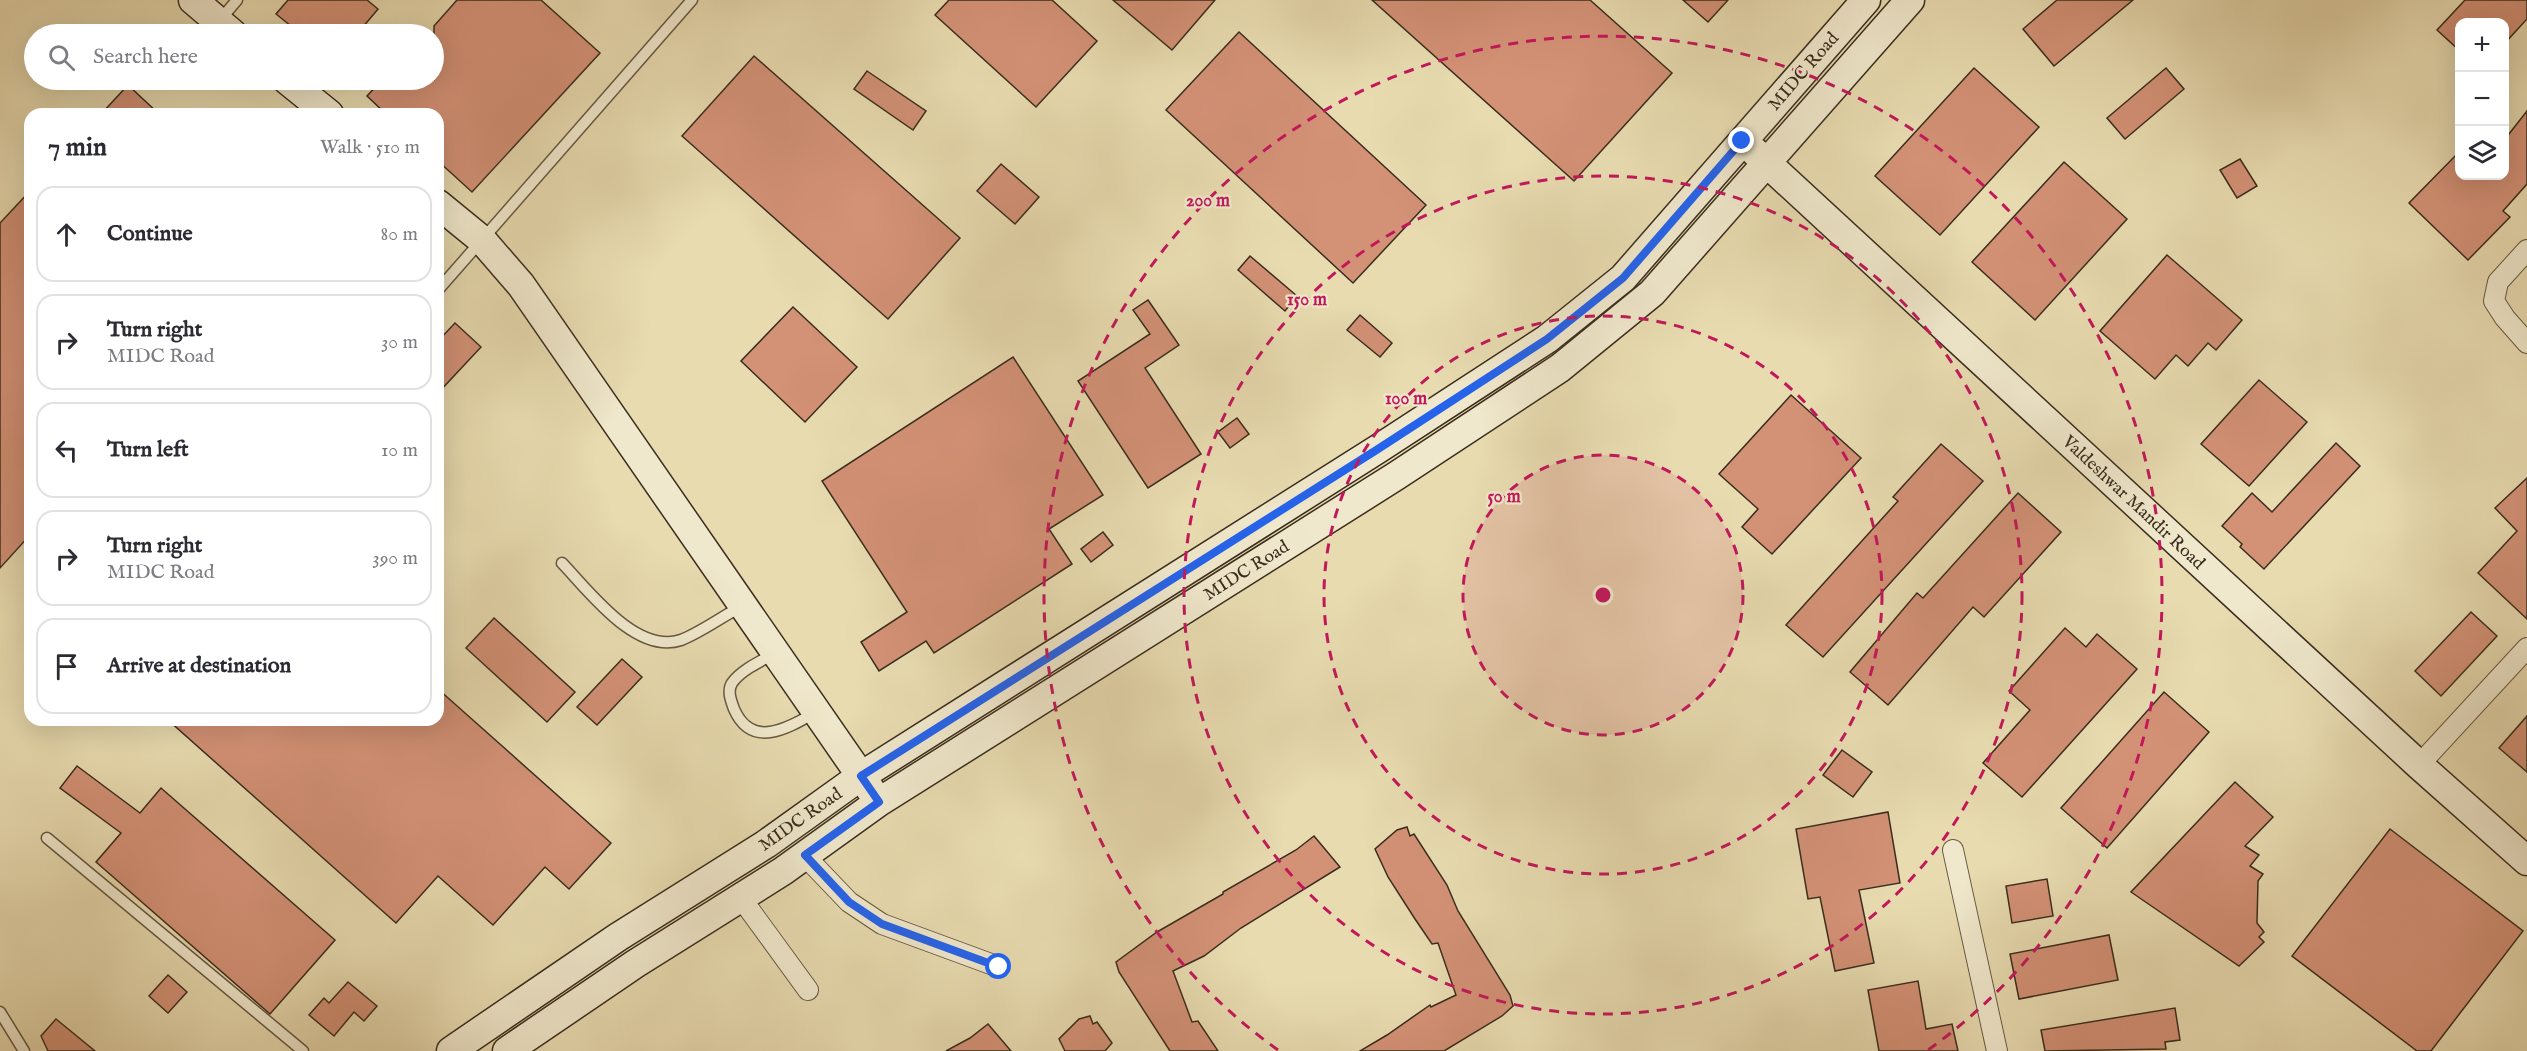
<!DOCTYPE html>
<html lang="en">
<head>
<meta charset="utf-8">
<style>
  body { margin:0; font-family:"IM FELL English",serif; background:#f2f2f3; color:#2b2b33 }
  .controls { position:absolute; right:18px; top:18px; display:grid; overflow:hidden; border-radius:12px; box-shadow:0 6px 24px #0002 }
  .controls button { width:54px; height:54px; display:grid; place-items:center; padding:0; border:0; border-bottom:2px solid #e1e1e2; background:#fff; color:#2b2b33; font:30px sans-serif }
  .stop { position:absolute; width:18px; height:18px; margin:-14px; border:4px solid #2563eb; border-radius:50%; background:#fff }
  .stop.end { background:#2563eb; border-color:#fff; box-shadow:0 2px 6px #0008 }
  .list { margin:0; padding:0; list-style:none }
  h2 { display:flex; justify-content:space-between; align-items:center; height:78px; margin:0; padding:0 24px; font-size:26px }
  h2 small { font-size:20px; font-weight:400; color:#7c7c81 }
  .list li { display:grid; grid-template-columns:39px 1fr auto; gap:18px; align-items:center; box-sizing:border-box; height:96px; margin:0 12px 12px; padding:0 12px; border:2px solid #e1e1e2; border-radius:18px }
  .list b { display:block; font-size:22px; white-space:nowrap }
  .list p { margin:0; font-size:20px; white-space:nowrap; color:#7c7c81 }
  .list em { font-size:20px; font-style:normal; color:#7c7c81 }
  .icon { flex:none; width:33px; height:33px; fill:none; stroke:currentColor; stroke-width:2; stroke-linecap:round; stroke-linejoin:round }
  .map { position:relative; flex:none; width:2527px; height:1051px; overflow:hidden }
  .search { position:absolute; background:#fff; box-shadow:0 6px 24px #0002; left:24px; top:24px; width:420px; height:66px; display:flex; align-items:center; gap:15px; box-sizing:border-box; padding:0 21px; border-radius:33px; color:#7c7c81; font-size:22px }
  .panel { position:absolute; background:#fff; box-shadow:0 6px 24px #0002; left:24px; top:108px; width:420px; height:618px; border-radius:18px }
  .map>svg:first-child { display:block }
  .building { fill:#d39176; stroke:#3a2d1e; stroke-width:1.5 }
  .lines { fill:none; stroke-linecap:round; stroke-linejoin:round }
  .lane-casing { stroke:#665842; stroke-width:13 }
  .street-casing { stroke:#665842; stroke-width:22 }
  .secondary-casing { stroke:#3a2d1e; stroke-width:31 }
  .lane { stroke:#f0e8cc; stroke-width:10 }
  .street { stroke:#f0e8cc; stroke-width:20 }
  .secondary { stroke:#f0e8cc; stroke-width:28 }
  .route { stroke:#2563eb; stroke-width:8 }
  .ring { fill:none; stroke:#c2185b; stroke-width:3; stroke-dasharray:10 8 }
  .labels { text-anchor:middle; stroke-width:4.5; stroke-linejoin:round; paint-order:stroke }
  .street-label { font-size:18px; fill:#3a2d1e; stroke:#f0e8cc }
  .centre { fill:#c2185b; stroke:#f0e8cc; stroke-width:3 }
  .ring-label { font-size:18px; text-anchor:middle; font-weight:bold; fill:#c2185b; stroke:#f0e8cc; stroke-width:4.5; stroke-linejoin:round; paint-order:stroke }
</style>
</head>
<body>
<div class="map">
<svg width="2527" height="1051" viewBox="0 0 2527 1051">
  <rect width="100%" height="100%" fill="#e8dbb0"/>
  <filter id="stains"><feTurbulence type="fractalNoise" baseFrequency=".00333" numOctaves="4"/><feColorMatrix values="0 0 0 0 .2 0 0 0 0 .09 0 0 0 0 .02 0 0 0 .5 -.17"/></filter>
  <radialGradient id="worn" r=".72"><stop offset=".6" stop-color="#630" stop-opacity="0"/><stop offset="1" stop-color="#630" stop-opacity=".3"/></radialGradient>
  <g class="building">
    <polygon points="288,0 367,0 378,9 357,34 301,34 276,14"/>
    <polygon points="457,0 541,0 600,53 472,192 438,161 438,114 386,114 367,96 382,80 434,80 434,26"/>
    <polygon points="949,0 1052,0 1097,41 1036,107 935,15"/>
    <polygon points="1113,0 1215,0 1172,50"/>
    <polygon points="1372,0 1590,0 1672,73 1574,181"/>
    <polygon points="1683,0 1728,0 1708,22"/>
    <polygon points="2057,0 2133,0 2054,66 2023,29"/>
    <polygon points="2465,0 2527,0 2527,19 2505,43 2505,22 2460,22 2460,51 2437,30"/>
    <polygon points="1239,32 1426,205 1353,283 1166,110"/>
    <polygon points="754,56 960,238 888,319 682,136"/>
    <polygon points="1974,68 2039,127 1940,235 1875,176"/>
    <polygon points="2166,68 2184,89 2125,139 2107,118"/>
    <polygon points="867,71 926,111 913,130 854,89"/>
    <polygon points="128,85 159,114 101,114"/>
    <polygon points="2527,111 2527,184 2503,211 2510,217 2468,260 2409,203 2460,151 2460,176 2505,176 2505,139"/>
    <polygon points="2240,159 2257,186 2237,198 2220,170"/>
    <polygon points="2064,162 2127,219 2035,320 1972,262"/>
    <polygon points="1001,164 1039,197 1015,224 977,191"/>
    <polygon points="30,191 30,535 0,568 0,223"/>
    <polygon points="2167,255 2242,320 2216,350 2208,343 2188,366 2176,355 2155,379 2100,331"/>
    <polygon points="1250,256 1297,296 1285,311 1238,270"/>
    <polygon points="1148,300 1179,345 1145,368 1201,454 1148,488 1078,381 1150,334 1133,310"/>
    <polygon points="793,307 857,367 805,422 741,361"/>
    <polygon points="1360,315 1392,343 1380,357 1347,330"/>
    <polygon points="455,323 481,347 438,393 438,341"/>
    <polygon points="1013,357 1103,495 1049,529 1072,564 934,653 926,641 879,671 861,642 907,612 822,481"/>
    <polygon points="2259,380 2307,422 2249,486 2201,444"/>
    <polygon points="1791,395 1861,458 1772,554 1742,527 1758,509 1719,474"/>
    <polygon points="1237,418 1249,434 1230,448 1218,432"/>
    <polygon points="2336,443 2360,466 2264,569 2240,547 2242,544 2222,526 2252,493 2272,512"/>
    <polygon points="1941,444 1983,481 1823,657 1786,625 1898,501 1893,497"/>
    <polygon points="2527,478 2527,619 2478,573 2517,531 2495,508"/>
    <polygon points="2018,493 2061,532 1984,617 1973,607 1888,705 1850,672 1917,593 1923,598"/>
    <polygon points="1103,532 1113,545 1091,562 1081,549"/>
    <polygon points="2471,612 2497,636 2441,696 2415,671"/>
    <polygon points="494,618 575,692 547,722 466,648"/>
    <polygon points="2065,628 2086,647 2097,634 2137,669 2022,797 1983,763 2030,710 2009,691"/>
    <polygon points="622,659 642,677 597,725 577,707"/>
    <polygon points="438,689 611,843 569,889 545,867 493,925 438,876 396,923 168,720 438,720"/>
    <polygon points="2164,692 2209,732 2107,848 2061,808"/>
    <polygon points="2527,716 2527,772 2499,748"/>
    <polygon points="1842,750 1872,772 1853,797 1823,775"/>
    <polygon points="77,766 140,813 161,788 335,940 270,1014 96,862 121,833 60,788"/>
    <polygon points="2235,782 2273,817 2245,846 2259,855 2250,866 2263,874 2258,881 2257,923 2264,932 2259,937 2264,942 2239,966 2131,892"/>
    <polygon points="1888,812 1900,883 1859,890 1874,963 1835,971 1820,897 1808,899 1796,829"/>
    <polygon points="1407,827 1410,836 1414,834 1447,885 1458,911 1510,995 1513,1006 1502,1016 1444,1051 1360,1051 1387,1035 1430,1005 1431,1007 1456,995 1438,943 1432,944 1415,919 1388,877 1375,849 1397,830"/>
    <polygon points="2390,829 2523,931 2431,1051 2417,1051 2292,956"/>
    <polygon points="1314,836 1340,867 1241,928 1204,956 1173,971 1192,1022 1198,1021 1218,1051 1170,1051 1119,972 1116,962 1157,932 1223,894 1223,892 1296,850"/>
    <polygon points="2047,879 2053,916 2012,923 2006,886"/>
    <polygon points="2109,935 2118,980 2019,999 2010,954"/>
    <polygon points="168,975 187,992 168,1013 149,996"/>
    <polygon points="1918,981 1926,1029 1952,1024 1958,1051 1879,1051 1868,990"/>
    <polygon points="348,982 377,1006 364,1021 354,1012 334,1036 309,1015 324,998 329,1003"/>
    <polygon points="2175,1008 2180,1040 2165,1042 2166,1049 2045,1051 2041,1030"/>
    <polygon points="1090,1016 1093,1024 1097,1022 1112,1043 1105,1051 1065,1051 1059,1039 1079,1019"/>
    <polygon points="56,1019 95,1051 48,1051 41,1036"/>
    <polygon points="988,1024 1011,1051 946,1051 970,1038"/>
  </g>
  <g class="lines">
    <defs>
      <g id="lane">
        <polyline points="220,20 237,0"/>
        <polyline points="438,290 692,0"/>
        <path d="M562,563c27,28 74,92 119,77 17,-6 44,-25 61,-34"/>
        <path d="M774,654c-13,7 -33,16 -42,29 -5,8 -1,18 2,26 18,41 54,19 82,3"/>
        <polyline points="47,838 303,1051"/>
        <polyline points="0,1012 24,1051"/>
      </g>
      <g id="street">
        <polyline points="2527,250 2498,282 2494,301 2505,318 2527,343"/>
        <polyline points="2419,765 2527,648"/>
        <polyline points="1953,850 1997,1051"/>
        <polyline points="805,856 849,902 882,924 999,967"/>
        <polyline points="741,898 808,990"/>
      </g>
      <g id="secondary">
        <polyline points="193,0 233,34"/>
        <polyline points="287,80 329,114"/>
        <polyline points="1755,152 2419,765 2527,861"/>
        <polyline points="438,204 482,240 521,285 872,792"/>
        <polyline points="451,1051 618,937 766,844 861,776 1378,449 1547,339 1623,278 1866,0"/>
        <polyline points="507,1051 635,964 783,871 879,802 1396,476 1560,368 1652,293 1910,0"/>
      </g>
    </defs>
    <use href="#lane" class="lane-casing"/>
    <use href="#street" class="street-casing"/>
    <use href="#secondary" class="secondary-casing"/>
    <use href="#lane" class="lane"/>
    <use href="#street" class="street"/>
    <use href="#secondary" class="secondary"/>
  </g>
  <g class="lines">
    <polyline class="route" points="999,967 882,924 849,902 805,855 879,802 861,776 1378,449 1547,339 1623,278 1742,141"/>
  </g>
  <circle cx="1603" cy="595" r="140" fill="#c2185b" fill-opacity=".12"/>
  <g class="ring">
    <circle cx="1603" cy="595" r="140"/>
    <circle cx="1603" cy="595" r="279"/>
    <circle cx="1603" cy="595" r="419"/>
    <path d="M1278 1050A559 559 0 1 1 1928 1050"/>
  </g>
  <g class="labels">
    <g class="street-label">
      <text transform="translate(1803 71) rotate(-49)" y="6">MIDC Road</text>
      <text transform="translate(2134 502) rotate(43)" y="6">Valdeshwar Mandir Road</text>
      <text transform="translate(1246 570) rotate(-32)" y="6">MIDC Road</text>
      <text transform="translate(800 819) rotate(-35)" y="6">MIDC Road</text>
    </g>
  </g>
  <circle cx="1603" cy="595" r="9" class="centre"/>
  <g class="ring-label">
    <text x="1208" y="206">200 m</text>
    <text x="1307" y="305">150 m</text>
    <text x="1406" y="404">100 m</text>
    <text x="1504" y="502">50 m</text>
  </g>
  <rect width="100%" height="100%" filter="url(#stains)"/>
  <rect width="100%" height="100%" fill="url(#worn)"/>
</svg>
<div class="controls">
<button>+</button>
<button>−</button>
<button><svg class="icon" aria-label="layers" viewBox="0 0 24 24"><path d="M12 4l9 5-9 5-9-5zM3 14l9 5 9-5"/></svg></button>
</div>
<div class="stop" style="left:999px;top:967px"></div>
<div class="stop end" style="left:1742px;top:141px"></div>
<div class="search"><svg class="icon" aria-label="search" viewBox="0 0 24 24"><circle cx="10" cy="10" r="6"/><path d="M15 15l6 6"/></svg>Search here</div>
<section class="panel">
<h2>7 min<small>Walk · 510 m</small></h2>
<ul class="list">
<li><svg class="icon" aria-label="ahead" viewBox="0 0 24 24"><path d="M12 20V5M6 11l6-6 6 6"/></svg><div><b>Continue</b></div><em>80 m</em></li>
<li><svg class="icon" aria-label="right" viewBox="0 0 24 24"><path d="M7 20v-9h11M14 6l5 5-5 5"/></svg><div><b>Turn right</b><p>MIDC Road</p></div><em>30 m</em></li>
<li><svg class="icon" aria-label="left" viewBox="0 0 24 24"><path d="M17 20v-9H6M10 6l-5 5 5 5"/></svg><div><b>Turn left</b></div><em>10 m</em></li>
<li><svg class="icon" aria-label="right" viewBox="0 0 24 24"><path d="M7 20v-9h11M14 6l5 5-5 5"/></svg><div><b>Turn right</b><p>MIDC Road</p></div><em>390 m</em></li>
<li><svg class="icon" aria-label="arrive" viewBox="0 0 24 24"><path d="M6 21V4h12l-3 4 3 4H6"/></svg><div><b>Arrive at destination</b></div></li>
</ul>
</section>
</div>
</body>
</html>
